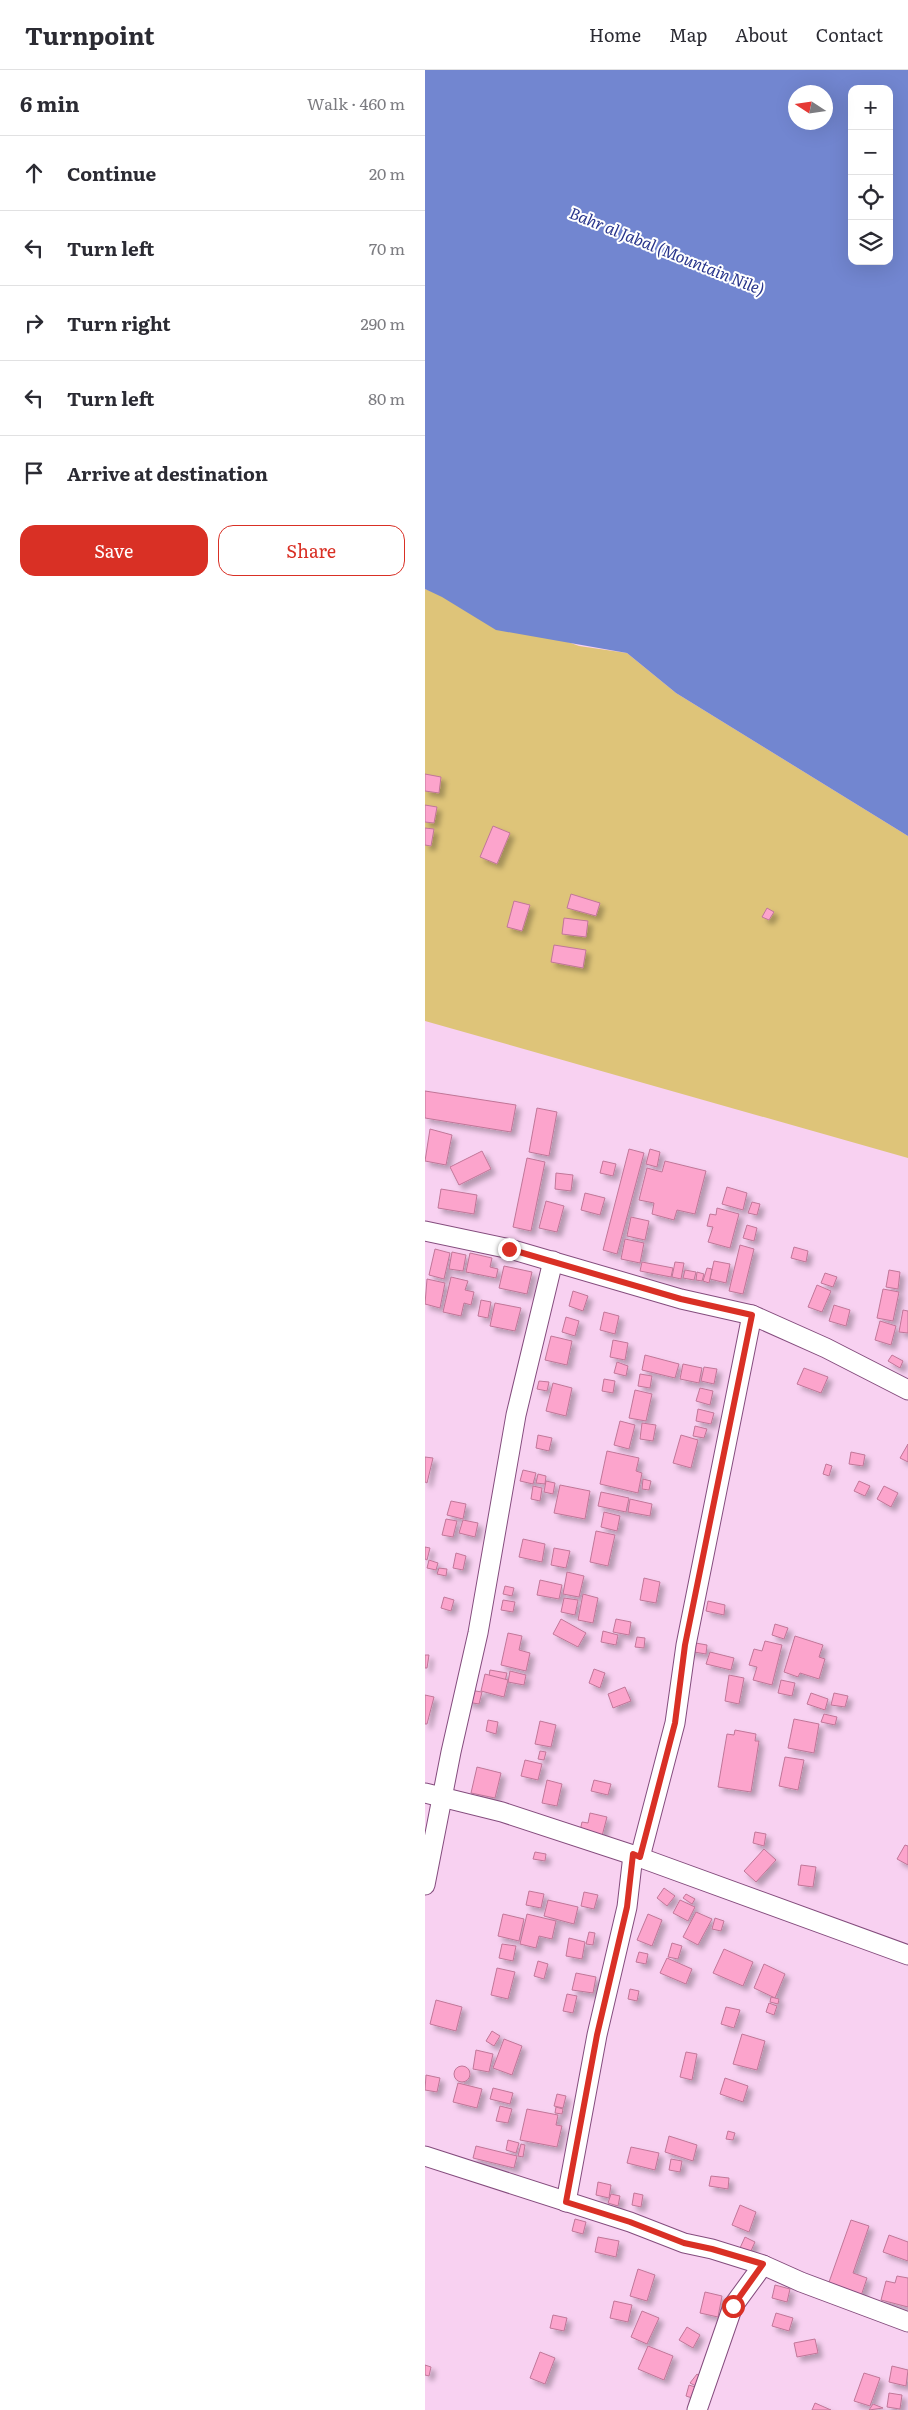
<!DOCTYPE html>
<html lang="en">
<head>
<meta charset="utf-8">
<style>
  body { margin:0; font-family:Literata,serif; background:#f7f7f7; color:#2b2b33 }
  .controls { position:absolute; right:15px; top:15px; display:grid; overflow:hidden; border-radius:10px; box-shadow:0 5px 20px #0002 }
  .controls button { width:45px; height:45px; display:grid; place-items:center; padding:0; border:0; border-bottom:1px solid #e1e1e2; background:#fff; color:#2b2b33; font:25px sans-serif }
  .compass { position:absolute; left:363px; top:15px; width:45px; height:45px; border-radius:50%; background:#fff; box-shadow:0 5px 20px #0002; rotate:282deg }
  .stop { position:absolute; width:15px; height:15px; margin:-11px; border:4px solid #d93025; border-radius:50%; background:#fff }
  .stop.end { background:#d93025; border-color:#fff; box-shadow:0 1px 5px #0008 }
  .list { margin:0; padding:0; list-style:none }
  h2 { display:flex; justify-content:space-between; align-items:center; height:65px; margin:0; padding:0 20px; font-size:21px }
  h2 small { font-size:16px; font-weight:400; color:#7c7c81 }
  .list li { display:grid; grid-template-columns:32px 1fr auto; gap:15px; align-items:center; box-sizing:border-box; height:75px; padding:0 20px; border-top:1px solid #e1e1e2 }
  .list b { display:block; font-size:19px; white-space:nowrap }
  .list em { font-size:16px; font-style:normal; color:#7c7c81 }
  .actions { display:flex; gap:10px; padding:15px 20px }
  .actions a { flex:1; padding:11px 0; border:1px solid #d93025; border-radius:15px; text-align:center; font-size:18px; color:#d93025 }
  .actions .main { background:#d93025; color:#fff }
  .icon { flex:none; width:28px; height:28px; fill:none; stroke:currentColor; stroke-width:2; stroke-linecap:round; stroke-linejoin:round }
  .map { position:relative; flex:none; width:483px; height:2340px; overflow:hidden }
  header { display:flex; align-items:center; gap:30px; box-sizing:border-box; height:70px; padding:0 25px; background:#fff; border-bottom:1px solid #e1e1e2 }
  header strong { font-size:24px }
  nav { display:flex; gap:28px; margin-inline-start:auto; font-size:18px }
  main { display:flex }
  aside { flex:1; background:#fff }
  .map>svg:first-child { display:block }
  .green { fill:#dec479 }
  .water { fill:#7286d0; fill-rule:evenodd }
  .building { fill:#fca4cc; stroke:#c07698; filter:url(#shadow) }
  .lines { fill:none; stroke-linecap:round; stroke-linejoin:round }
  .minor-casing { stroke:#844c7d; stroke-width:21 }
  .minor { stroke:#fff; stroke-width:19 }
  .route { stroke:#d93025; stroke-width:6 }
  .labels { text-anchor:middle; stroke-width:4; stroke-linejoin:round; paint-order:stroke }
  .water-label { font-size:16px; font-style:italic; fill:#28358c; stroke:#fff }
</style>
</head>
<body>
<header>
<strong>Turnpoint</strong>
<nav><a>Home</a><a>Map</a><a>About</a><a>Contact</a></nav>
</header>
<main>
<aside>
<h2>6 min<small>Walk · 460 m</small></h2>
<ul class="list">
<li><svg class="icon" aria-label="ahead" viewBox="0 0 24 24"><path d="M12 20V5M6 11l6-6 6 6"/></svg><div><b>Continue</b></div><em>20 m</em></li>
<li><svg class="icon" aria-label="left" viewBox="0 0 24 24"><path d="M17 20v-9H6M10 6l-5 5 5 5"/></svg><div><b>Turn left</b></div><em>70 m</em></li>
<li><svg class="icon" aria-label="right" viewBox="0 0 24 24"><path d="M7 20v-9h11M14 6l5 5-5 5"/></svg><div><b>Turn right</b></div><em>290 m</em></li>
<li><svg class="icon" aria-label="left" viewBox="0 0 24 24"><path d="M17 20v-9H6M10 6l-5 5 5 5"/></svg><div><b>Turn left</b></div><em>80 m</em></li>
<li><svg class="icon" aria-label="arrive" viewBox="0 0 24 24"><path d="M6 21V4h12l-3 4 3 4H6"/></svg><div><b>Arrive at destination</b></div></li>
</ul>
<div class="actions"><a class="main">Save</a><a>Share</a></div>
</aside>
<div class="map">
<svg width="483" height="2340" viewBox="0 0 483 2340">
  <defs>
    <filter id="shadow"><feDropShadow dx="4.5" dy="4.5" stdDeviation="2.5" flood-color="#0004"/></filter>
  </defs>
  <rect width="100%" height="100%" fill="#f8d1f1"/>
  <polygon class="green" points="0,519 154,576 202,583 251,623 483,766 483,1088 0,951"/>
  <path class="water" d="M0,0h483v766l-232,-143 -49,-40 -131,-23 -54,-33 -17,-8zM427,19h37v172h-37zM370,22h30v30h-30z"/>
  <g class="building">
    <polygon points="0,704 16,707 14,723 0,721"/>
    <polygon points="0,735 12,737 9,753 0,752"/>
    <polygon points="68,756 85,763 72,794 55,787"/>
    <polygon points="0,758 9,759 6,776 0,775"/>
    <polygon points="146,824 175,833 171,846 142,838"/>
    <polygon points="89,831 105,835 97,861 82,857"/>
    <polygon points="342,838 349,842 344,850 337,847"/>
    <polygon points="139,848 163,851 161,867 137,864"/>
    <polygon points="129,875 161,880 158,898 126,892"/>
    <polygon points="0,1021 91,1035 86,1062 0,1048"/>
    <polygon points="112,1038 132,1042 124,1086 104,1082"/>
    <polygon points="5,1059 27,1065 21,1095 0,1091"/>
    <polygon points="204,1079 219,1083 192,1184 178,1180"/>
    <polygon points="225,1079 235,1082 232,1097 221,1094"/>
    <polygon points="57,1081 66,1099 34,1115 25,1097"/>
    <polygon points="102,1088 120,1092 106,1161 88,1157"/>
    <polygon points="178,1091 191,1094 188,1106 175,1103"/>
    <polygon points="240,1091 281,1101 270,1144 252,1140 249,1150 227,1144 229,1133 214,1130 222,1098 237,1102"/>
    <polygon points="131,1103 148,1105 146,1121 130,1119"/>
    <polygon points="302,1117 322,1123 318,1140 297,1134"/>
    <polygon points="16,1119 52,1125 49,1144 13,1138"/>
    <polygon points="160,1123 180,1128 175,1145 156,1140"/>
    <polygon points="121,1131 139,1136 132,1162 114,1158"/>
    <polygon points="327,1132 335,1134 332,1145 323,1143"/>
    <polygon points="292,1138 314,1144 305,1178 283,1172 288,1157 282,1156 285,1144 291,1145"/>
    <polygon points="206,1147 224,1151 220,1170 202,1166"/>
    <polygon points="322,1155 332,1158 329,1171 318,1168"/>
    <polygon points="200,1169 219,1173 215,1193 196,1189"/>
    <polygon points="315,1175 329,1179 318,1224 304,1221"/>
    <polygon points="369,1177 383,1181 381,1192 366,1188"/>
    <polygon points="10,1179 25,1183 19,1209 4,1205"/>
    <polygon points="27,1182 41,1185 38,1201 24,1199"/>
    <polygon points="45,1183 67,1188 65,1197 73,1199 71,1208 41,1202"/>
    <polygon points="289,1191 305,1194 301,1213 285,1209"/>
    <polygon points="217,1192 248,1198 246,1207 215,1201"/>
    <polygon points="250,1192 259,1193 256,1209 247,1207"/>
    <polygon points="79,1196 107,1202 102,1224 74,1218"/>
    <polygon points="282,1198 287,1199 284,1213 278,1211"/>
    <polygon points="260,1200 271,1202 269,1210 258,1208"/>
    <polygon points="464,1200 475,1202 473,1219 461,1217"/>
    <polygon points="272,1202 279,1204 277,1211 271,1210"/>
    <polygon points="400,1203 412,1207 408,1217 396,1213"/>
    <polygon points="26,1207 43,1211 40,1220 49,1222 46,1235 39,1233 36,1246 18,1242"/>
    <polygon points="2,1209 20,1213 15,1238 0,1234"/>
    <polygon points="392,1215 406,1221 397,1242 383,1237"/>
    <polygon points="458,1219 474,1222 468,1251 452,1248"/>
    <polygon points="148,1221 163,1226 158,1241 144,1236"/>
    <polygon points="56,1230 66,1232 63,1248 53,1246"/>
    <polygon points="70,1233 96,1238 90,1261 65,1256"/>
    <polygon points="409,1235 425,1240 421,1256 404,1251"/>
    <polygon points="478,1240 483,1241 483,1263 474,1262"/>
    <polygon points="179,1242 194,1246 190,1264 175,1260"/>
    <polygon points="141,1247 154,1251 150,1266 137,1262"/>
    <polygon points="455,1251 471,1256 466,1275 450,1270"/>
    <polygon points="126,1266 147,1271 142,1295 120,1290"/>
    <polygon points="188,1270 203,1273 200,1290 185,1287"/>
    <polygon points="220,1285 254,1294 250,1308 217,1300"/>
    <polygon points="467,1285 478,1291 475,1298 463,1291"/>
    <polygon points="192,1292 203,1296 201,1306 189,1303"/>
    <polygon points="258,1294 277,1298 274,1313 255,1309"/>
    <polygon points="279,1297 292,1299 289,1314 276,1311"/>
    <polygon points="379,1298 403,1307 396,1323 372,1314"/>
    <polygon points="215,1304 227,1306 225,1318 213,1316"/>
    <polygon points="179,1309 190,1311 188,1323 177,1321"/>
    <polygon points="114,1311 124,1312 122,1321 112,1319"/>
    <polygon points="128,1313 147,1318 141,1346 121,1341"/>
    <polygon points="275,1318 288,1321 285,1335 271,1331"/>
    <polygon points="210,1320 227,1324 221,1351 204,1348"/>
    <polygon points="273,1339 289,1343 286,1354 271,1351"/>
    <polygon points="195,1351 210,1355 204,1379 189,1375"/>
    <polygon points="217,1353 231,1355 228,1371 215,1369"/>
    <polygon points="270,1356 282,1359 279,1368 268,1366"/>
    <polygon points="113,1365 127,1368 124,1381 111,1378"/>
    <polygon points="256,1365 273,1370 266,1398 248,1393"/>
    <polygon points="483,1374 483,1392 475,1388"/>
    <polygon points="182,1381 214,1388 211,1401 217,1403 213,1423 175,1414"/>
    <polygon points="426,1382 440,1385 438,1396 424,1394"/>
    <polygon points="0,1387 8,1388 2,1413 0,1412"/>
    <polygon points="401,1394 407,1396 404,1406 398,1404"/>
    <polygon points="98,1400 111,1403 108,1414 95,1411"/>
    <polygon points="113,1404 121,1406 120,1414 111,1413"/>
    <polygon points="218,1409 226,1411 224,1420 217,1419"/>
    <polygon points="121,1411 130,1413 128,1424 119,1422"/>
    <polygon points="434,1411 445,1416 440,1426 429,1421"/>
    <polygon points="135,1415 165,1421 160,1449 129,1443"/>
    <polygon points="108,1416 117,1418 115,1431 106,1429"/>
    <polygon points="459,1416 473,1423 466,1437 452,1429"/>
    <polygon points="176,1422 204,1428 201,1442 173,1436"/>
    <polygon points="205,1429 227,1434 225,1446 203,1442"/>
    <polygon points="26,1431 41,1434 38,1449 22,1445"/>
    <polygon points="179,1442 195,1446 192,1461 176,1457"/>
    <polygon points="21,1449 32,1451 28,1467 17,1465"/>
    <polygon points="38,1450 53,1453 50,1467 34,1463"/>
    <polygon points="171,1461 190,1465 183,1496 165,1492"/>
    <polygon points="98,1469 120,1474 117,1492 94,1487"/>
    <polygon points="0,1477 5,1478 2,1490 0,1489"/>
    <polygon points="129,1478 145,1481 141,1498 126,1495"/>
    <polygon points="31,1483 41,1486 38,1500 28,1498"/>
    <polygon points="4,1490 13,1493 11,1500 2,1498"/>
    <polygon points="14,1498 22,1499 21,1506 12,1504"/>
    <polygon points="142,1502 159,1506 154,1527 138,1524"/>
    <polygon points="219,1508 235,1512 231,1533 215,1530"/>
    <polygon points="115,1510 137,1515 134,1529 112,1525"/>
    <polygon points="80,1516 89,1518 87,1526 78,1524"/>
    <polygon points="158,1524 173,1528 168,1553 153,1550"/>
    <polygon points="19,1527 29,1530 26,1541 16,1538"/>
    <polygon points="139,1528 153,1530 150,1545 136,1542"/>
    <polygon points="78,1530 90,1532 88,1542 76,1540"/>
    <polygon points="283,1531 300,1535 299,1545 281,1541"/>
    <polygon points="136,1549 161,1563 153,1577 128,1564"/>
    <polygon points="191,1549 206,1552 204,1565 188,1562"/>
    <polygon points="350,1554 363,1558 359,1569 347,1565"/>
    <polygon points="178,1561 193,1565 191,1575 176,1572"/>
    <polygon points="83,1563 97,1566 94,1580 105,1583 101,1601 76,1595"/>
    <polygon points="370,1566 398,1575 394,1587 400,1589 394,1609 375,1603 373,1607 359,1602"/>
    <polygon points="212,1567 220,1568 219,1578 210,1577"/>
    <polygon points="340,1571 357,1575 347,1615 328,1610 332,1597 324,1595 329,1579 337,1581"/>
    <polygon points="265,1572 282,1575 281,1584 263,1581"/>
    <polygon points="285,1582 309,1588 306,1600 281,1594"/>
    <polygon points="0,1585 4,1585 2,1598 0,1598"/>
    <polygon points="169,1599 180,1603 175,1618 164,1613"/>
    <polygon points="65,1600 82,1603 79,1615 63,1612"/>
    <polygon points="85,1601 101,1605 99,1615 83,1612"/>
    <polygon points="60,1604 83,1610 79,1627 56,1621"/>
    <polygon points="304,1605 319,1608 314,1634 300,1631"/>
    <polygon points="356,1610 370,1613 367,1626 353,1623"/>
    <polygon points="200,1617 206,1631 188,1638 183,1624"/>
    <polygon points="44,1620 57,1622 54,1634 42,1632"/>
    <polygon points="386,1623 403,1629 400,1640 382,1634"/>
    <polygon points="409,1623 423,1626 420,1637 406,1635"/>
    <polygon points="0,1625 9,1627 2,1654 0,1654"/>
    <polygon points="399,1644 412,1647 410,1655 396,1652"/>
    <polygon points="369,1649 394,1654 389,1683 363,1678"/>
    <polygon points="63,1650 73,1652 71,1664 61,1661"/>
    <polygon points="115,1651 131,1655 126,1677 110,1674"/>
    <polygon points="310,1660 331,1664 330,1671 334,1671 326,1722 293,1717 302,1664 309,1665"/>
    <polygon points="115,1681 121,1682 119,1690 113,1689"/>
    <polygon points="360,1687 379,1690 373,1720 354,1716"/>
    <polygon points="100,1690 117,1694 113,1710 96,1706"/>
    <polygon points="52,1697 76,1703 70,1728 46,1723"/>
    <polygon points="122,1710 137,1714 132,1736 117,1733"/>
    <polygon points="169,1710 186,1714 183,1725 166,1721"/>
    <polygon points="165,1743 182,1747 177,1766 155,1761 157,1752 163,1753"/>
    <polygon points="330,1762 341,1764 339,1776 328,1773"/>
    <polygon points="480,1775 483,1776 483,1795 472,1789"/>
    <polygon points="339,1779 351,1790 331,1812 319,1801"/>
    <polygon points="110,1782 121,1784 120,1791 108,1789"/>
    <polygon points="376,1795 391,1797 388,1817 373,1815"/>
    <polygon points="239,1818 250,1826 242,1836 232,1828"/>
    <polygon points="104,1821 119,1824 116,1838 101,1835"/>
    <polygon points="159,1822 173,1825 169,1839 156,1836"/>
    <polygon points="261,1824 270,1829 267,1834 258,1828"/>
    <polygon points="123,1830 153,1837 149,1854 119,1846"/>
    <polygon points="255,1830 270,1837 263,1851 248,1843"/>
    <polygon points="271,1842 287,1849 273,1875 258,1867"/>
    <polygon points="78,1844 99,1849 94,1871 73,1866"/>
    <polygon points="102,1844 131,1851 127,1869 114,1866 111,1878 95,1874"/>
    <polygon points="223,1844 237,1850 227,1876 212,1870"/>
    <polygon points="290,1848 299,1851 296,1861 287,1859"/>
    <polygon points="164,1862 170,1863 168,1875 161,1874"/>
    <polygon points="144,1868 160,1872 157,1889 141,1886"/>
    <polygon points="247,1873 257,1876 253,1889 243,1887"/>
    <polygon points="77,1874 91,1876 88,1891 74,1888"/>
    <polygon points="299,1879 328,1892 318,1916 288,1903"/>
    <polygon points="214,1882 223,1884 221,1894 211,1892"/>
    <polygon points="242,1888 267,1899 261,1914 235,1903"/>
    <polygon points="113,1891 123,1894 119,1909 109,1906"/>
    <polygon points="339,1894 360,1904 350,1928 329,1918"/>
    <polygon points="72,1898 90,1902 83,1929 66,1925"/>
    <polygon points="151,1903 171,1907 168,1923 147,1920"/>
    <polygon points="205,1919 214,1921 212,1931 203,1929"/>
    <polygon points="142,1924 152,1926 148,1943 138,1941"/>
    <polygon points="346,1927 354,1929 353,1934 345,1932"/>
    <polygon points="11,1930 37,1937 31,1961 5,1954"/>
    <polygon points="344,1933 352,1936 349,1945 341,1942"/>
    <polygon points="301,1937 315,1940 309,1958 296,1954"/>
    <polygon points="67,1961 75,1966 69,1976 61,1971"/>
    <polygon points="317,1964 340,1971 332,2000 308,1994"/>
    <polygon points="79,1969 97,1976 87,2005 68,1998"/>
    <polygon points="51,1980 68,1984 64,2002 48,1999"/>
    <polygon points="261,1982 272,1984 267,2010 255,2007"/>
    <circle cx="37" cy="2004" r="8"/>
    <polygon points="1,2005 15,2008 12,2022 0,2020"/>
    <polygon points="300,2008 323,2016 318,2032 295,2024"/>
    <polygon points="33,2013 57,2019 52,2038 28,2032"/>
    <polygon points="68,2018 88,2023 85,2034 65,2029"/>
    <polygon points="132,2024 141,2026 138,2038 129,2036"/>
    <polygon points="75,2036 87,2039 83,2053 71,2051"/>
    <polygon points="131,2037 138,2039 137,2044 130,2043"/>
    <polygon points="102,2039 133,2045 131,2055 137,2056 132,2077 95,2070"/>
    <polygon points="303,2061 310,2063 308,2070 301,2069"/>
    <polygon points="244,2066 272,2075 268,2091 240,2082"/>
    <polygon points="83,2070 94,2073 91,2083 81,2080"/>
    <polygon points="96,2074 100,2075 98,2087 93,2086"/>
    <polygon points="51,2076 92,2086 89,2098 48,2088"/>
    <polygon points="206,2077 234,2083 230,2100 202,2093"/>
    <polygon points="246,2089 257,2091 255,2102 244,2100"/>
    <polygon points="286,2106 304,2108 303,2119 284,2116"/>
    <polygon points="173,2112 186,2115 184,2128 171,2125"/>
    <polygon points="209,2123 218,2125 216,2137 207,2135"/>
    <polygon points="186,2124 195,2126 193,2136 183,2133"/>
    <polygon points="315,2135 331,2142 324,2162 307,2155"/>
    <polygon points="150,2149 161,2152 158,2164 147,2161"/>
    <polygon points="426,2150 444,2156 428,2203 442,2208 436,2226 403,2215"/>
    <polygon points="464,2165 483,2172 483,2191 458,2182"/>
    <polygon points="173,2167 194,2171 191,2187 170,2182"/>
    <polygon points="320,2167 330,2172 325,2183 315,2178"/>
    <polygon points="213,2199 230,2205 222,2231 205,2226"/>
    <polygon points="472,2206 483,2208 483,2237 456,2230 461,2211 470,2213"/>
    <polygon points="350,2215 365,2219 362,2232 347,2228"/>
    <polygon points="280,2222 297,2226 293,2247 275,2243"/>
    <polygon points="189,2231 207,2235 203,2252 185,2248"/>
    <polygon points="217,2241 234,2248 222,2274 206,2267"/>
    <polygon points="351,2243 368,2248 364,2261 347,2256"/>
    <polygon points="128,2245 142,2248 139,2261 125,2258"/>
    <polygon points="262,2257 275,2265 268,2278 254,2270"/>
    <polygon points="390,2269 393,2283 372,2287 369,2273"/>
    <polygon points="223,2276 248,2286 239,2310 213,2299"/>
    <polygon points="115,2282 130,2288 120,2314 105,2308"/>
    <polygon points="0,2295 6,2297 4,2306 0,2305"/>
    <polygon points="467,2296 483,2300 481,2316 464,2312"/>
    <polygon points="439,2303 455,2308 445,2336 429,2331"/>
    <polygon points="272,2304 277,2308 271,2316 265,2313"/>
    <polygon points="264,2315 270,2317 267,2328 261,2326"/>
    <polygon points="464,2323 477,2325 475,2339 462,2337"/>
    <polygon points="390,2333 406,2340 387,2340"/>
    <polygon points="448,2334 458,2338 444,2340"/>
  </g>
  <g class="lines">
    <defs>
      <g id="minor">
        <polyline points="0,1161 85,1179 256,1229 327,1245 401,1278 483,1320"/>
        <polyline points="0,1723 77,1742 208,1785 483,1885"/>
        <polyline points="215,1787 250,1653 261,1575 327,1245"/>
        <polyline points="0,1815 26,1682 53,1563 91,1345 128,1191"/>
        <polyline points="0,2086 205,2152 259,2173 287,2179 338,2195 376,2212 483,2252"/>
        <polyline points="141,2132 172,1965 202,1837 208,1785"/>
        <polyline points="272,2340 308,2236 338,2195"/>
      </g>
    </defs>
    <use href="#minor" class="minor-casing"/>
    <use href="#minor" class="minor"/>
  </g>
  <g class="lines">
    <polyline class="route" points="84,1179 256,1229 327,1245 260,1575 250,1653 215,1787 208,1784 202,1837 172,1965 141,2132 205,2152 259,2173 287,2179 338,2194 308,2236"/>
  </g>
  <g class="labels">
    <g class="water-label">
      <text transform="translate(242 181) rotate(22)" y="6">Bahr al Jabal (Mountain Nile)</text>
    </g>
  </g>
</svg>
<div class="controls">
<button>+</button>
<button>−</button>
<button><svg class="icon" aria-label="locate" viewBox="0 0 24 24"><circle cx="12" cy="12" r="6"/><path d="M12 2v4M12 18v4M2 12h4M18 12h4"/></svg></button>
<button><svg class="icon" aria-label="layers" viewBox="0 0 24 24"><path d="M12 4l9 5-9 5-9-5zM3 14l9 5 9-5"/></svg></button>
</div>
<svg class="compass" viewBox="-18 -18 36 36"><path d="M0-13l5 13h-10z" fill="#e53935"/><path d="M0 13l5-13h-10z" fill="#7c7c81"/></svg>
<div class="stop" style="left:308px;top:2236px"></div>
<div class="stop end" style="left:84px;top:1179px"></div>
</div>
</main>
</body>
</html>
